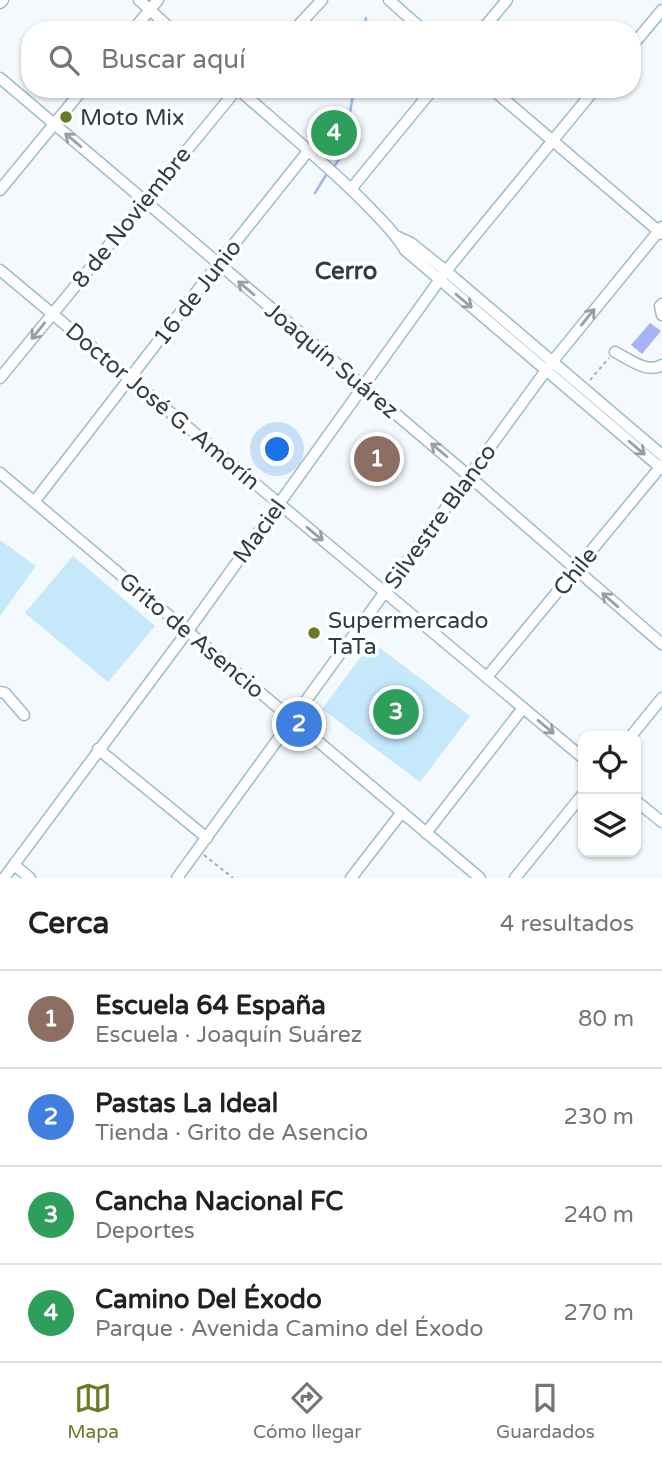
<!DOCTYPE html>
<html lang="es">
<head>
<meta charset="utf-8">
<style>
  body { margin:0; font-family:"Varela Round",sans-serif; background:#f2f2f2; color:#202124 }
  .controls { position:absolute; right:21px; bottom:21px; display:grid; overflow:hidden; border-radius:14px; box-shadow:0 2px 5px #0004 }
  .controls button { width:63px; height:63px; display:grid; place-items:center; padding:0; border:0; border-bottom:2px solid #e0e0e0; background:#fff; color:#202124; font:35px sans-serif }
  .you { position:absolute; left:278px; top:450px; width:24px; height:24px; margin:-18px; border:5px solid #fff; border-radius:50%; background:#1a73e8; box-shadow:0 0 0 10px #1a73e833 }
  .badge { display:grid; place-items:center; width:46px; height:46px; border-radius:50%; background:#6e7925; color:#fff; font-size:23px; font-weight:700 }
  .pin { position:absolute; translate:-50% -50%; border:4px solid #fff; box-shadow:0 2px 7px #0006 }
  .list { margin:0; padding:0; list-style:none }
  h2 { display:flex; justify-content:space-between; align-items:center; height:91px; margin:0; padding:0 28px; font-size:30px }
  h2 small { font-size:23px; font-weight:400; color:#757577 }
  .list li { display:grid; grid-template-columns:46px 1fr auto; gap:21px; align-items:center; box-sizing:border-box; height:98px; padding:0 28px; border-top:2px solid #e0e0e0 }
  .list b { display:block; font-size:26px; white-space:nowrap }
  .list p { margin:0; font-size:23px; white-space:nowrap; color:#757577 }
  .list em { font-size:23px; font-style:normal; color:#757577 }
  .icon { flex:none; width:38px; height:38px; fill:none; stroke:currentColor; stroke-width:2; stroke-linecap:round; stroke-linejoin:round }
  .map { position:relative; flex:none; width:662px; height:878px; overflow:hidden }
  .search { position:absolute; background:#fff; box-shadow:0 2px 5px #0004; left:21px; right:21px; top:21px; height:77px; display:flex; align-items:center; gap:18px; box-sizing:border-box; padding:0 24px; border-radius:28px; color:#757577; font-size:26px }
  .sheet { height:483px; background:#fff }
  nav { display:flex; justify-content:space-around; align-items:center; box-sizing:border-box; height:98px; border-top:2px solid #e0e0e0; background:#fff; font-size:19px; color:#757577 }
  nav a { display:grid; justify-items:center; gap:4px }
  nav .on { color:#6e7925 }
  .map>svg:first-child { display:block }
  .green { fill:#c5e8fa }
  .water { fill:#a7b2f7 }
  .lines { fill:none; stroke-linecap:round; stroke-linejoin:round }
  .stream { stroke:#a7b2f7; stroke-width:2.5 }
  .minor-casing { stroke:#9ebbcb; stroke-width:13 }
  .path { stroke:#a5aeb2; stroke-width:2; stroke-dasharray:3.5 3.5; stroke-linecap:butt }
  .minor { stroke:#fff; stroke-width:10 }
  .oneway { stroke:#989ea2 }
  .poi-dot { fill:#6e7925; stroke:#fff; stroke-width:2.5 }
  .labels { text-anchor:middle; stroke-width:7; stroke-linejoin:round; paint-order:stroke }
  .poi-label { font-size:23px; fill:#313d44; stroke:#fff; text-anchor:start }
  .street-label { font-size:23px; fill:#313d44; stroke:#fff }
  .neighbourhood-label { font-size:24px; font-weight:bold; fill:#313d44; stroke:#fff }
</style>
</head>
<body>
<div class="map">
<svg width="662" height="878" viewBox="0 0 662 878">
  <rect width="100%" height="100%" fill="#f3f9fc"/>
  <g class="green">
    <polygon points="338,115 349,124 342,153 335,161 314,143"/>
    <polygon points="0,540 36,566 0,616"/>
    <polygon points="73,556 155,626 108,682 25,613"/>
    <polygon points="372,642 470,716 420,782 322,709"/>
  </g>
  <polygon class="water" points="650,323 661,331 642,354 631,345"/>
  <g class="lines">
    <g class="stream">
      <polyline points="364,30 366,18"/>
      <polyline points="335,165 343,154 354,89"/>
      <polyline points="315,193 326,175"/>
    </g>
    <defs>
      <g id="minor">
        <polyline points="139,0 172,30"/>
        <polyline points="389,0 423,30"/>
        <polyline points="0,3 3,0"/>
        <polyline points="133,30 158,0"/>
        <polyline points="294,30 322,0"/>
        <polyline points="482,30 507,0"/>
        <polyline points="632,46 662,10"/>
        <polyline points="0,78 470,477 662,644"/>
        <path d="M238,89c42,37 85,72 125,112 15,16 31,30 42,49l257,219"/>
        <polyline points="492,89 662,234"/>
        <polyline points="351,189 433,89"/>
        <polyline points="0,190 83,89"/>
        <polyline points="398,237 411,243 446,271 662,455"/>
        <polyline points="0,270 583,758"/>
        <polyline points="662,304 660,306 662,315"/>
        <path d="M615,352c14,7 32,22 47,13"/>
        <polyline points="0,378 237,89"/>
        <polyline points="0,473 480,878"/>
        <polyline points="34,502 218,264 309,150"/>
        <polyline points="487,677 662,465"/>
        <polyline points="0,692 5,693 24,715"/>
        <polyline points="631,736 662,698"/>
        <polyline points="98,749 207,838"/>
        <polyline points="636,801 662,822"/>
        <polyline points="426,833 523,708"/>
        <polyline points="14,865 30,878"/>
        <polyline points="4,878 187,632 446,271 595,89"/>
        <polyline points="177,878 552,362 662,227"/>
        <polyline points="351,878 402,812"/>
        <polyline points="515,878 583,794"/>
      </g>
    </defs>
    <use href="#minor" class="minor-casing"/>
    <g class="path">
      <polyline points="590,380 609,358"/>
      <polyline points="204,855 233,878"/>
    </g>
    <use href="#minor" class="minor"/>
  </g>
  <defs><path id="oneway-shaft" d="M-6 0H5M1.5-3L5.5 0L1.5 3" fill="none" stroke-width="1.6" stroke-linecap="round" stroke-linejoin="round" transform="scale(1.75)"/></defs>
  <g class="oneway">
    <use href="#oneway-shaft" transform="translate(73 140) rotate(-140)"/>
    <use href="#oneway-shaft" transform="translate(246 288) rotate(-140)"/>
    <use href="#oneway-shaft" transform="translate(464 301) rotate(40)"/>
    <use href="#oneway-shaft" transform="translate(588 317) rotate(-51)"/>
    <use href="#oneway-shaft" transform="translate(38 331) rotate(129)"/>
    <use href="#oneway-shaft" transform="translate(637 448) rotate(40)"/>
    <use href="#oneway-shaft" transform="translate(439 450) rotate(-140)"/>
    <use href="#oneway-shaft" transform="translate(315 534) rotate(40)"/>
    <use href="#oneway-shaft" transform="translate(610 600) rotate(-139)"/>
    <use href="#oneway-shaft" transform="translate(546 727) rotate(40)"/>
  </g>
  <g class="poi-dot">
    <circle cx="66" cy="117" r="7"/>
    <circle cx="314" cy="633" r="7"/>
  </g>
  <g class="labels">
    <g class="poi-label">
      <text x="80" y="125">Moto Mix</text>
      <text x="328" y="628">Supermercado<tspan x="328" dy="26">TaTa</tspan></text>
    </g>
    <g class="street-label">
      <text transform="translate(131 217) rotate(-51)" y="8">8 de Noviembre</text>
      <text transform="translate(197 292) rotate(-52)" y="8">16 de Junio</text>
      <text transform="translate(332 360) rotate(40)" y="8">Joaquín Suárez</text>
      <text transform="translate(163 406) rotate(40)" y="8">Doctor José G. Amorín</text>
      <text transform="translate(440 516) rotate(-54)" y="8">Silvestre Blanco</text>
      <text transform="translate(259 531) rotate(-54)" y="8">Maciel</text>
      <text transform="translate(575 571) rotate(-51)" y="8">Chile</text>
      <text transform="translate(192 635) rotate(40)" y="8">Grito de Asencio</text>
    </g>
    <g class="neighbourhood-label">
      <text x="346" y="279">Cerro</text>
    </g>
  </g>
</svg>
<div class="controls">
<button><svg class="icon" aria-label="locate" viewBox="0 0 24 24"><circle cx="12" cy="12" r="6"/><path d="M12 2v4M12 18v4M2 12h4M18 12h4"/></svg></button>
<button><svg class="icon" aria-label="layers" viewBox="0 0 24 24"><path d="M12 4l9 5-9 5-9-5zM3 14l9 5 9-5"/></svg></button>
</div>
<div class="you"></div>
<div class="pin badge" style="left:377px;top:459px;background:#8d6e63">1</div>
<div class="pin badge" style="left:299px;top:724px;background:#3f7fe0">2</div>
<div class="pin badge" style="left:396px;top:712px;background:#2e9e5b">3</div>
<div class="pin badge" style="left:334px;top:133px;background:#2e9e5b">4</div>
<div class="search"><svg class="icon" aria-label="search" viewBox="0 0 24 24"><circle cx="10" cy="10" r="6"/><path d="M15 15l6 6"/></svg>Buscar aquí</div>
</div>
<section class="sheet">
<h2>Cerca<small>4 resultados</small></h2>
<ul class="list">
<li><span class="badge" style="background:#8d6e63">1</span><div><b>Escuela 64 España</b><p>Escuela · Joaquín Suárez</p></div><em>80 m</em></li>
<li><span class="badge" style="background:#3f7fe0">2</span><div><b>Pastas La Ideal</b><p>Tienda · Grito de Asencio</p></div><em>230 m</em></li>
<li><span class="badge" style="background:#2e9e5b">3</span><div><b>Cancha Nacional FC</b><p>Deportes</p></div><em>240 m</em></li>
<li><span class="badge" style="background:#2e9e5b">4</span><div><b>Camino Del Éxodo</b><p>Parque · Avenida Camino del Éxodo</p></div><em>270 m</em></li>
</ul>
</section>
<nav>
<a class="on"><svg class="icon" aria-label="map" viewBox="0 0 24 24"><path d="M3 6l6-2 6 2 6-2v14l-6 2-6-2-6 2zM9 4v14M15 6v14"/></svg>Mapa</a>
<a><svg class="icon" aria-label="directions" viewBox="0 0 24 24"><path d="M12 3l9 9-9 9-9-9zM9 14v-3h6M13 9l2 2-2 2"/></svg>Cómo llegar</a>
<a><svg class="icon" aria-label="saved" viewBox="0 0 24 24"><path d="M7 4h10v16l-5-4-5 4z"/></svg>Guardados</a>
</nav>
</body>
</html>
